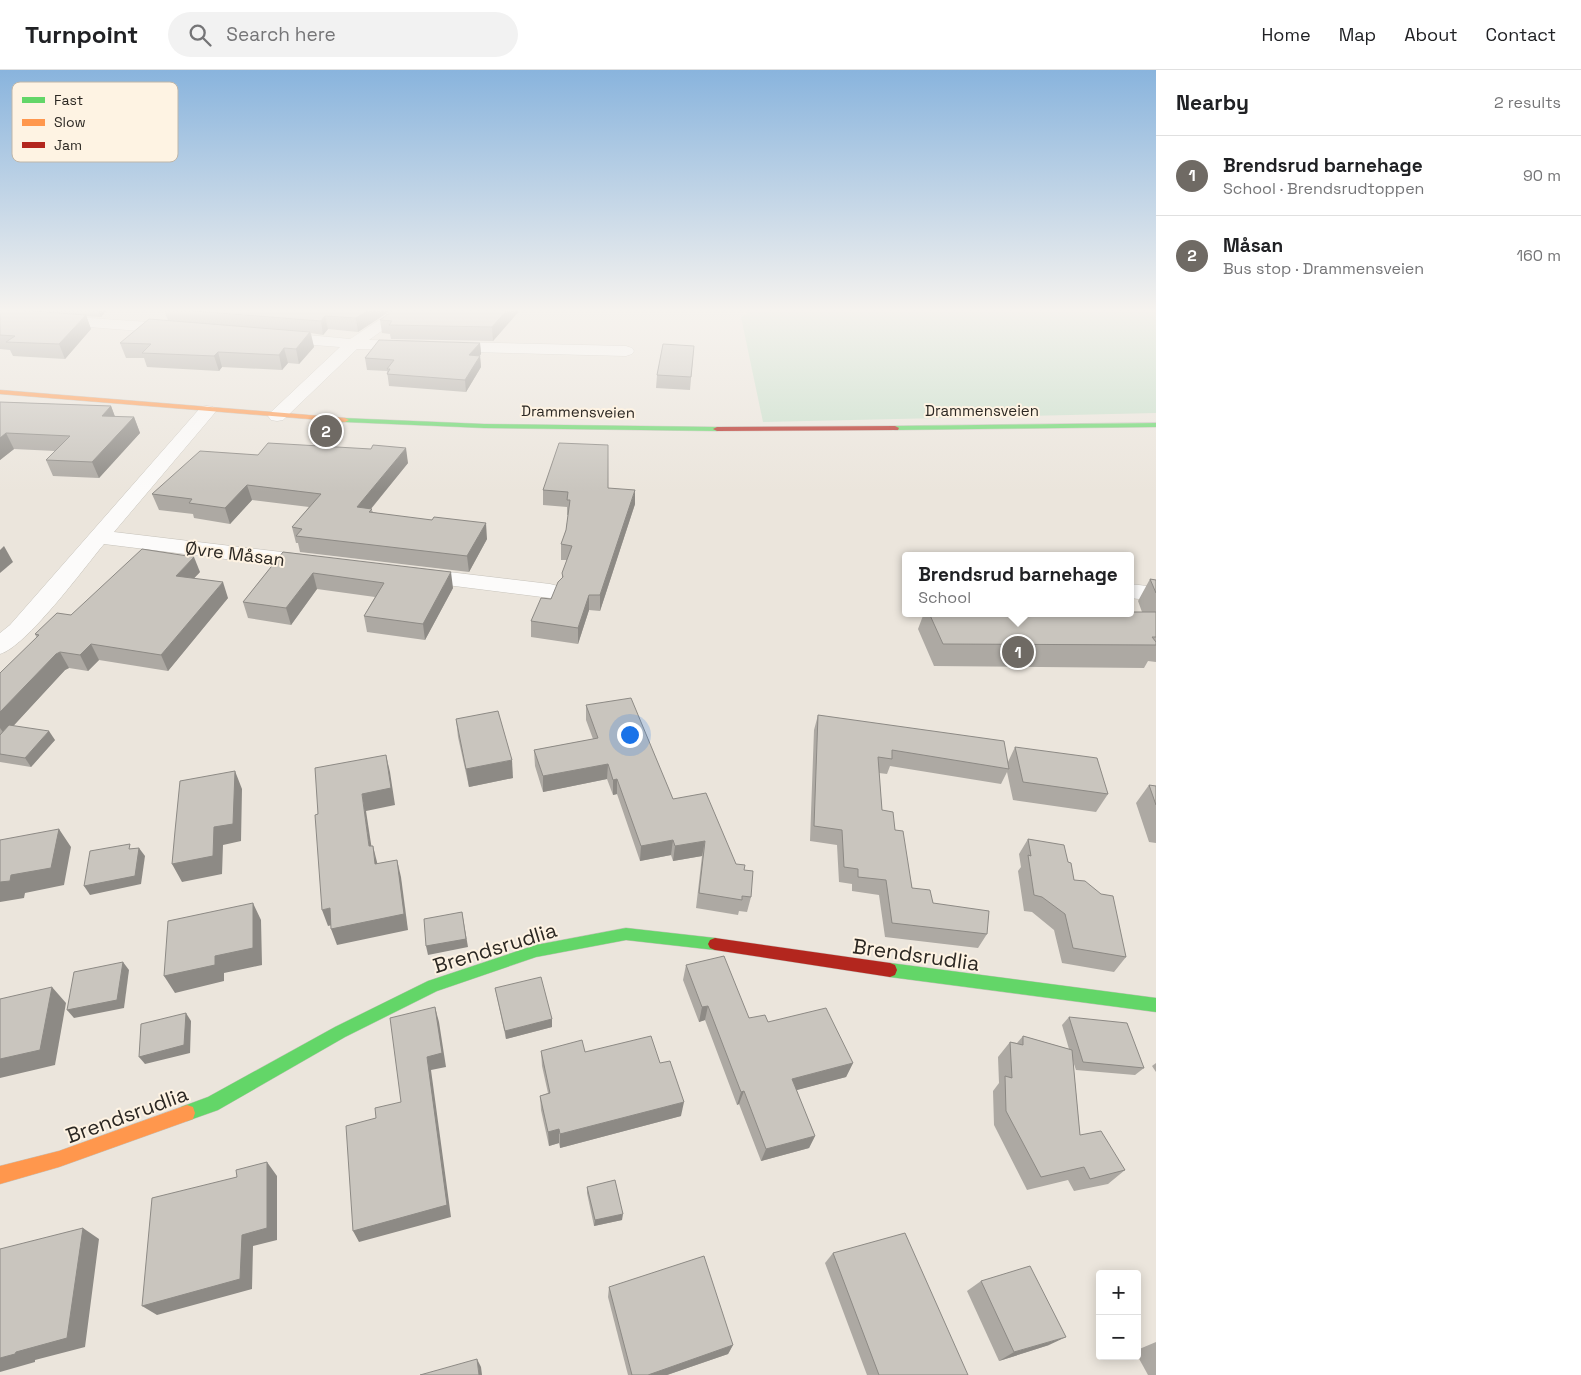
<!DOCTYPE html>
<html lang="en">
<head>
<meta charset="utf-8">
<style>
  body { margin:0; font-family:"Space Grotesk",sans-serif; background:#f2f2f2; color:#202124 }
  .controls { position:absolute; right:15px; bottom:15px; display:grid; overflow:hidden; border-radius:5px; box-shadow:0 2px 12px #0003 }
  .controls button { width:45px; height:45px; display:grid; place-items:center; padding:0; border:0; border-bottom:1px solid #e0e0e0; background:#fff; color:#202124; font:25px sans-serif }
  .you { position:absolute; left:629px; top:664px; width:18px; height:18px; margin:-12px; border:4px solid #fff; border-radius:50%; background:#1a73e8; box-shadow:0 0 0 8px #1a73e833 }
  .badge { display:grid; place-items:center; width:32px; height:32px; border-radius:50%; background:#6f6a64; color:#fff; font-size:16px; font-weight:700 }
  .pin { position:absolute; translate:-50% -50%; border:2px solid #fff; box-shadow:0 1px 5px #0006 }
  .popup { position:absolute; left:902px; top:482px; width:232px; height:65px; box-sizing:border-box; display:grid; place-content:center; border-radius:5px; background:#fff; filter:drop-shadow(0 1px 4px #0005); font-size:16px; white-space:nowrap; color:#757577 }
  .popup b { font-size:19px; color:#202124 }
  .popup::after { content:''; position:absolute; left:50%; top:100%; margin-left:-10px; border:10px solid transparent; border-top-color:#fff }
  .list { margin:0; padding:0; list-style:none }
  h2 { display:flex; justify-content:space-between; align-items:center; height:65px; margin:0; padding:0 20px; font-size:21px }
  h2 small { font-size:16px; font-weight:400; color:#757577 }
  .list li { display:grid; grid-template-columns:32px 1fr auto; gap:15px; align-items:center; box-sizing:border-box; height:80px; padding:0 20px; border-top:1px solid #e0e0e0 }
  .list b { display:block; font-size:19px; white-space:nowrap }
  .list p { margin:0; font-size:16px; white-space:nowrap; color:#757577 }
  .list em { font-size:16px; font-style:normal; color:#757577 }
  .icon { flex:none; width:28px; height:28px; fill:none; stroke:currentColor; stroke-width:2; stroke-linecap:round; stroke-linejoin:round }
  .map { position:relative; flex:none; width:1156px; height:1305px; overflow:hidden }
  header { display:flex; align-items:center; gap:30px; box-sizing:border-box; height:70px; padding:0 25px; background:#fff; border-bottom:1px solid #e0e0e0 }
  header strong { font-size:24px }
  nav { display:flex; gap:28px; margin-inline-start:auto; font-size:18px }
  .search { width:350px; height:45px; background:#f2f2f2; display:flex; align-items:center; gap:12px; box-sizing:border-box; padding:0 18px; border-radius:28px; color:#757577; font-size:19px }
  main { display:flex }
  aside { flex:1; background:#fff }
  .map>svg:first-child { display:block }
  .green { fill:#c8dfcb }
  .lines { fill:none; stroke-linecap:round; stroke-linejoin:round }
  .street-casing { stroke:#c6c2ba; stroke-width:1 }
  .fast-casing { stroke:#c6c2ba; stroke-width:1 }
  .slow-casing { stroke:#c6c2ba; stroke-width:1 }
  .jam-casing { stroke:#c6c2ba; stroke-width:1 }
  .street { fill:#fcfbfa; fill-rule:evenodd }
  .fast { fill:#63d668; fill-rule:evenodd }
  .slow { fill:#ff974d; fill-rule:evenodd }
  .jam { fill:#b3261e; fill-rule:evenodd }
  .wall { fill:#ada9a3 }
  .shaded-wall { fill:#8d8a85 }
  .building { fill:#c9c5be; stroke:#8d8a85 }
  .labels { text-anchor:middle; stroke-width:4; stroke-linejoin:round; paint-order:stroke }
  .far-street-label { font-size:15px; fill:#2c2823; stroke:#fef3e3 }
  .street-label { font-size:18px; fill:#2c2823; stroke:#fef3e3 }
  .near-street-label { font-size:21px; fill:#2c2823; stroke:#fef3e3 }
  .key { fill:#fef3e3; stroke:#bfb6a9; stroke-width:1 }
  .key-label { font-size:14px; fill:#2c2823 }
</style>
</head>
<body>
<header>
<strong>Turnpoint</strong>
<div class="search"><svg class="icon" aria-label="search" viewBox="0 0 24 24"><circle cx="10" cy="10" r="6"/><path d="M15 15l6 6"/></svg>Search here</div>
<nav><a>Home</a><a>Map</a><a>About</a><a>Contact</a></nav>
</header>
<main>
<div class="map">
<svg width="1156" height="1305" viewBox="0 0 1156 1305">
  <rect width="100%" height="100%" fill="#ebe5dc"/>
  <polygon class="green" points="755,239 1156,239 1156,343 763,352 741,247"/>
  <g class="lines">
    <defs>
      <g id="street">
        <polygon points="396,239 412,239 369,270 626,276 632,278 634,281 632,284 626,286 357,279 283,350 277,351 271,350 268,346 271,342 340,277 276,272 271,270 268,267 271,264 276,262 350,269"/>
        <polygon points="0,242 178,254 183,256 186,259 183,262 178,264 0,250"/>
        <path d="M207,336l6,1 3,4 -3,4 -99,117 201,24 8,2 3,5 -3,5 -8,2 -211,-26c-20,24 -78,103 -104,110v-21l10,-8 191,-218z"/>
        <polygon points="415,498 550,514 558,516 562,521 558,526 550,528 407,510 404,505 407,500"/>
        <polygon points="1130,514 1156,517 1156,531 1130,528"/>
      </g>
      <g id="fast">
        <polygon points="342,348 484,354 717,357 721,359 717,361 484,358 345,352 342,352"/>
        <polygon points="1156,353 1156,357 895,360 891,358 895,356"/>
        <polygon points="626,858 715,868 720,870 722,874 720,878 715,880 626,870 536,887 437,921 345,967 218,1040 187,1051 181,1049 179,1043 181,1037 208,1027 335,957 428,911 536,875"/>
        <polygon points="890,893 1156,928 1156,942 890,907 885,905 883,900 885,895"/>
      </g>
      <g id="slow">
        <polygon points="0,320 345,348 349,350 345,352 0,324"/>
        <polygon points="187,1035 193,1037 195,1043 193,1049 59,1097 0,1114 0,1096 59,1081"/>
      </g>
      <g id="jam">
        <polygon points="895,356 899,358 898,360 717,361 713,359 717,357"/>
        <polygon points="715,868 890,893 895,895 897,900 895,905 890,907 715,880 710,878 708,874 710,870"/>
      </g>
    </defs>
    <use href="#street" class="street-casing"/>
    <use href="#fast" class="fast-casing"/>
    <use href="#slow" class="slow-casing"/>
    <use href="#jam" class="jam-casing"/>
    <use href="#street" class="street"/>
    <use href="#fast" class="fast"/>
    <use href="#slow" class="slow"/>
    <use href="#jam" class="jam"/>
  </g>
  <g class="wall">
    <polygon points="0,239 108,239 101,247 86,246 91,259 65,289 13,286 10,280 0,279"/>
    <polygon points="164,239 393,239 358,262 328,259 323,265 311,263 314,277 299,294 288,293 282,300 222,297 219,301 147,297 144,288 126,288 120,273 168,251"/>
    <polygon points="521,239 493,271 391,269 390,264 382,263 380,250"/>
    <polygon points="480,273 481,284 480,286 481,297 466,322 389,316 387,301 367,300 365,288"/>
    <polygon points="694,276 690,320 656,318 657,305"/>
    <polygon points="0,332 111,336 115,347 134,347 140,363 99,408 53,406 46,390 55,381 14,379 0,390"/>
    <polygon points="258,385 408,393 371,439 373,442 487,469 469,502 300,482 298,473 296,473 292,457 309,437 252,430 230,454 194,448 193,444 159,440 152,424"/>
    <polygon points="608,418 635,434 600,541 589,540 578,574 531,567 531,551 551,529 562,508 562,503 567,490 561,490 561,474 566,460 568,445 567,445 567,437 543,435 543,420"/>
    <polygon points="283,482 453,518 425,570 367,562 364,546 375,527 317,519 291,555 248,548 243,532"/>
    <polygon points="200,502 194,508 228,528 168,601 99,590 88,601 69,598 65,600 13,656 55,670 31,697 0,692 0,665 1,664 0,664 0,603 37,568 35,564 71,545"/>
    <polygon points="1150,509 1156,510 1156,592 1148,591 1144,598 934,596 918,559 924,543 1130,543 1142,542 1138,531"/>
    <polygon points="586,635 673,729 736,794 744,800 751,827 747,842 739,841 738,845 696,838 702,786 673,791 671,785 640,791 617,724 613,725 607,709 543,722 535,696 534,680 593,669 586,650"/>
    <polygon points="818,645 1008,692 1015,677 1108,724 1096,742 1013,730 1007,702 1001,714 890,696 887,704 879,703 882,740 895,760 912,818 933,833 987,864 978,878 885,867 879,825 852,821 852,814 839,812 837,775 810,771 814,660"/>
    <polygon points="456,649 513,708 469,717 458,667"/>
    <polygon points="1149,715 1156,716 1156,773 1149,772 1136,733"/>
    <polygon points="1028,769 1068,792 1074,810 1126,887 1114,902 1062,893 1054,860 1032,842 1024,841 1018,801 1021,797 1019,784"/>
    <polygon points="686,895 749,948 768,952 853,993 846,1007 796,1020 815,1066 809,1078 761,1091 739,1034 737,1035 705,950 699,952 683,910"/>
    <polygon points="495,918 552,949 552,957 506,969"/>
    <polygon points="1069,947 1144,998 1135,1005 1076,1000 1073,991 1080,1065 1125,1100 1108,1114 1074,1121 1068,1110 1027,1120 994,1055 993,1021 999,1013 998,987 1010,972 1017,973 1023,966 1069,979 1062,955"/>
    <polygon points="541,981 585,982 660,993 681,1046 560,1078 559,1073 549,1076 541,1040 540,1026 548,1023 542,996"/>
    <polygon points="1156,993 1156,1002 1152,996"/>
    <polygon points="587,1117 622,1150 594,1156 587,1123"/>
    <polygon points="833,1183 968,1305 867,1305 825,1193"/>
    <polygon points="981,1211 1049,1275 999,1291 967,1221"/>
    <polygon points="609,1217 733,1275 728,1284 667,1305 628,1305 608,1227"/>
    <polygon points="1156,1272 1156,1305 1148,1305 1137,1285 1137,1280"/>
  </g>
  <g class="shaded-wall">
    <polygon points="98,239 108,239 101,247"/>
    <polygon points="370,239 393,239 358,262 356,248"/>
    <polygon points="508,239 521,239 493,271 492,257"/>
    <polygon points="86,245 91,259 65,289 59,274"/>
    <polygon points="325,246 328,259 323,265 321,251"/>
    <polygon points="310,262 314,277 299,294 296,279"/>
    <polygon points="480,273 481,284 470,297 469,285"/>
    <polygon points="284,278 288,293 282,300 279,285"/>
    <polygon points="218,282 222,297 219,301 214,286"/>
    <polygon points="480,286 481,297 466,322 465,310"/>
    <polygon points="111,336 117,352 102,346"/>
    <polygon points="134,347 140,363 99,408 92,392"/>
    <polygon points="6,363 14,379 0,390 0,368"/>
    <polygon points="406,378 408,393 360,452 357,437"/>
    <polygon points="247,415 252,430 230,454 225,438"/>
    <polygon points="635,420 635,434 600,541 600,525"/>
    <polygon points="486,453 487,469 469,502 467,486"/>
    <polygon points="4,476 13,492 0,503 0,480"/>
    <polygon points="194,487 200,502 182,521 176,506"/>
    <polygon points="451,502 453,518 425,570 423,554"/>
    <polygon points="313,503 317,519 291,555 286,538"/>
    <polygon points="223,512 228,528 168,601 161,585"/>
    <polygon points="589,525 589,540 578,574 578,558"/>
    <polygon points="91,574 99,590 88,601 80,585"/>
    <polygon points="60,582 69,598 65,600 5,665 0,658 0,642 56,584"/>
    <polygon points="49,661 55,670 31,697 25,688"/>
    <polygon points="386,685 390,702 395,735 366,741 374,793 369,776 362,724"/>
    <polygon points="512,690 513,708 469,717 466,699"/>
    <polygon points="608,694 607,709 543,722 543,706"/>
    <polygon points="235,701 242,719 241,771 223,775 222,804 182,812 172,794 214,757"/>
    <polygon points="617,709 617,724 613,725 613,710"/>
    <polygon points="59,759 71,777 64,815 25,823 24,828 0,832 0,812 11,805"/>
    <polygon points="673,770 671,785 640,791 641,776"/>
    <polygon points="705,771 702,786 673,791 675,776"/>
    <polygon points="373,776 377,792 380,811 375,794"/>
    <polygon points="139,778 145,786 141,814 90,825 84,816"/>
    <polygon points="397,790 401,807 408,860 337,875 331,859"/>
    <polygon points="253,833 261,850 262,895 224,903 224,911 175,923 164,906"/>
    <polygon points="330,838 336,854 328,856 322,840"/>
    <polygon points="462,842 468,877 428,885 426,876"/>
    <polygon points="123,892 129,900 124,938 74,948 67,940"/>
    <polygon points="52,917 66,933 55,995 0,1008 0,989"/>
    <polygon points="708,936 705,950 699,952 702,937"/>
    <polygon points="435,937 439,952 446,997 431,1000 451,1147 359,1172 353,1161 427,987"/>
    <polygon points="186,943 191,951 190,983 145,994 139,987"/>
    <polygon points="552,949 552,957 506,969 505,961"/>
    <polygon points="853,993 846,1007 786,1023 792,1009"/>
    <polygon points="744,1021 739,1034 737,1035 741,1022"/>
    <polygon points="684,1032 681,1046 560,1078 560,1064"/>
    <polygon points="559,1059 559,1073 549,1076 548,1062"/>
    <polygon points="815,1066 809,1078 761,1091 766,1079"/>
    <polygon points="267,1092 277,1106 277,1170 253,1176 252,1219 157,1245 142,1236 242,1165"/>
    <polygon points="623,1144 622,1150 594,1156 595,1150"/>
    <polygon points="83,1158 99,1169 85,1277 35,1290 35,1292 0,1302 0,1288 16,1282"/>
    <polygon points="1066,1267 1049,1275 999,1291 1014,1282"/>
    <polygon points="733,1275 728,1284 667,1305 648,1305"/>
    <polygon points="477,1289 481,1297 482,1305 479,1305"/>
  </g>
  <g class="building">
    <polygon points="0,239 4,239 86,245 59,274 6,272 15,266 0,265"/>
    <polygon points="168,239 370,239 356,248 325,246 321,251"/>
    <polygon points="395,239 508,239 492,257 389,255 392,251 380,250"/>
    <polygon points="149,249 310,262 296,279 284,278 279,285 218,282 214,286 142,283 151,274 120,273"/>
    <polygon points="379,270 480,273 469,285 480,286 465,310 387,304 390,299 387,299 394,290 365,288"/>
    <polygon points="663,274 694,276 691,307 657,305"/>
    <polygon points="0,332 111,336 102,346 134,347 92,392 46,390 70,366 6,363 0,368"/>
    <polygon points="268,373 371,379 373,375 406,378 357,437 372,439 369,442 432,450 434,447 486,453 467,486 296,466 302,459 292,457 321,424 247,415 225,438 189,433 192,429 152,424 200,381 258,385"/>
    <polygon points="559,373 608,375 608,418 635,420 600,525 589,525 578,558 531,551 541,528 551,529 558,512 563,507 562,503 572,476 561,474 566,460 570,430 567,430 568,422 543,420"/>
    <polygon points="142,479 194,487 176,506 223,512 161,585 91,574 80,585 60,582 56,584 0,642 0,603 39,565 35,564 57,543 71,545"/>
    <polygon points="283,482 451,502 423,554 364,546 384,513 313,503 286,538 243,532"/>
    <polygon points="1150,509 1156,510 1156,523"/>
    <polygon points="1130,542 1156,542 1156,567 1152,567 1156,572 1156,575 943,574 929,543 1130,543"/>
    <polygon points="631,628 673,729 706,723 736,794 745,795 744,800 753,801 751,827 742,826 742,830 699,823 705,771 675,776 673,770 641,776 617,709 613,710 608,694 543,706 534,680 598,668 586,635"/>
    <polygon points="498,641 512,690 466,699 456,649"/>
    <polygon points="818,645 1004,671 1009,699 892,680 892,689 878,687 882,740 893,742 895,760 903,761 912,818 930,820 933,833 989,841 987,864 892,853 886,810 858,807 858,799 844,797 842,760 814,756"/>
    <polygon points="9,655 49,661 25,688 0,684 0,665"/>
    <polygon points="1015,677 1097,688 1108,724 1023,712"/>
    <polygon points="386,685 391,718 362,724 369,776 373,776 375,794 397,790 404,844 331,859 330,838 322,840 315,745 318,744 315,698"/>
    <polygon points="235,701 233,754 214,757 213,786 172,794 175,761 180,711"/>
    <polygon points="1149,715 1156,716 1156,735"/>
    <polygon points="59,759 51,798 11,805 10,811 0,812 0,770"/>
    <polygon points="1028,769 1064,775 1068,792 1071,793 1074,810 1085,811 1101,824 1113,826 1126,887 1073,878 1065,844 1042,827 1034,825 1028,785 1031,786"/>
    <polygon points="130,774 129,779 139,778 135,806 84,816 90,781"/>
    <polygon points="253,833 253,878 215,886 215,895 164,906 168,851"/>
    <polygon points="462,842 466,869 426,876 424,849"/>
    <polygon points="724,886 749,948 765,945 768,952 826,938 853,993 792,1009 815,1066 766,1079 744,1021 741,1022 708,936 702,937 686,895"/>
    <polygon points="123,892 117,930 67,940 74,902"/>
    <polygon points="541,907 552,949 505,961 495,918"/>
    <polygon points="52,917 40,980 0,989 0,929"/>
    <polygon points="435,937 442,983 427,987 447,1135 353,1161 346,1056 376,1048 375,1038 401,1032 390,948"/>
    <polygon points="186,943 184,975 139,987 141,954"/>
    <polygon points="1069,947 1127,953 1144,998 1083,992"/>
    <polygon points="651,966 660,993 670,991 684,1032 560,1064 559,1059 548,1062 540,1026 550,1023 541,981 582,970 585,982"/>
    <polygon points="1023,966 1072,980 1080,1065 1101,1061 1125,1100 1090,1109 1084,1097 1041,1107 1006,1041 1005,1006 1012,1008 1010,972 1023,975"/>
    <polygon points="267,1092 267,1158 242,1165 240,1209 142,1236 152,1128 237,1107 236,1100"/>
    <polygon points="615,1110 623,1144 595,1150 587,1117"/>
    <polygon points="83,1158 67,1268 16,1282 15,1284 0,1288 0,1179"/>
    <polygon points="905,1163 968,1305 879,1305 833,1183"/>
    <polygon points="704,1186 733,1275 648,1305 632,1305 609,1217"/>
    <polygon points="1030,1196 1066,1267 1014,1282 981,1211"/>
    <polygon points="477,1289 479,1305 420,1305"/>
  </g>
  <linearGradient id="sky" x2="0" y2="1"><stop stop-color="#89b4dd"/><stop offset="0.57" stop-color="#f6f3ef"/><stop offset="1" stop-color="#f6f3ef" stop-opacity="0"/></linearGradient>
  <rect width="1156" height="422" fill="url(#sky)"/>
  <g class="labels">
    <g class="far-street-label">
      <text x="982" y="346">Drammensveien</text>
      <text transform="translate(578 342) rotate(1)" y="5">Drammensveien</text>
    </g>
    <g class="street-label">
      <text transform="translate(235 484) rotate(7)" y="6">Øvre Måsan</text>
    </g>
    <g class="near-street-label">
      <text transform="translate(495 878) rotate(-17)" y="7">Brendsrudlia</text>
      <text transform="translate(916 885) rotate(8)" y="7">Brendsrudlia</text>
      <text transform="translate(127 1045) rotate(-20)" y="7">Brendsrudlia</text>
    </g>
  </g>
  <rect x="12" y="12" width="166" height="80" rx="8" class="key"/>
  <rect x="22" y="27" width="23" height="6" fill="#63d668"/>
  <rect x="22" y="49" width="23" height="7" fill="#ff974d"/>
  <rect x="22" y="72" width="23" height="6" fill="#b3261e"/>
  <g class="key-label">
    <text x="54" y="35">Fast</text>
    <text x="54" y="57">Slow</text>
    <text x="54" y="80">Jam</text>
  </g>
</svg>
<div class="controls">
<button>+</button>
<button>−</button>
</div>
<div class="you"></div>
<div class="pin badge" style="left:1018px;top:582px">1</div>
<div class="popup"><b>Brendsrud barnehage</b>School</div>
<div class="pin badge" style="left:326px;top:361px">2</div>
</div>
<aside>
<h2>Nearby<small>2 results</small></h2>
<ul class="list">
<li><span class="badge">1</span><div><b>Brendsrud barnehage</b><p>School · Brendsrudtoppen</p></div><em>90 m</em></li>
<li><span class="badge">2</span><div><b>Måsan</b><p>Bus stop · Drammensveien</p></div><em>160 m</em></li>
</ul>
</aside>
</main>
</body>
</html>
